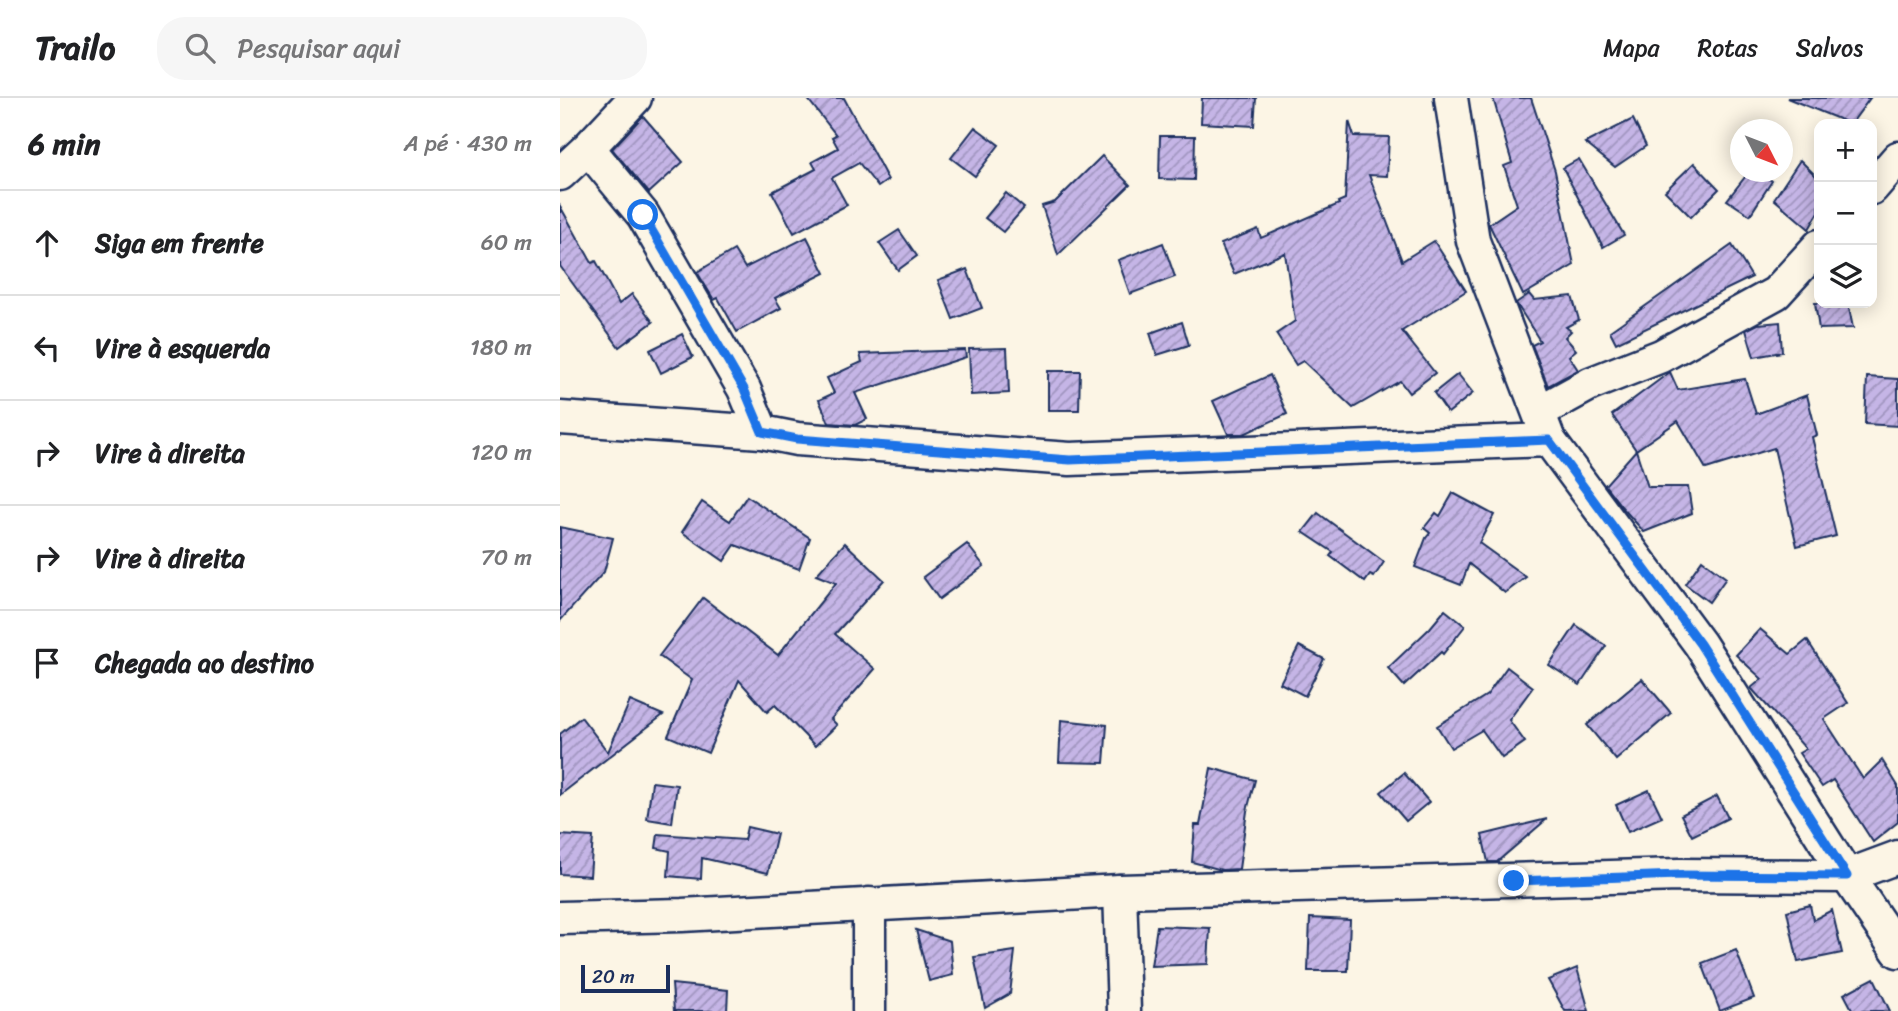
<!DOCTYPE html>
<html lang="pt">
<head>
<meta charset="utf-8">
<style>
  body { margin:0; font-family:Sriracha,sans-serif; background:#f6f6f6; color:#202124 }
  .controls { position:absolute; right:21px; top:21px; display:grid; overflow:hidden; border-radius:14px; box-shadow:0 4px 18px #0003 }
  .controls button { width:63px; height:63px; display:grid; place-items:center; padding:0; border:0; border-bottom:2px solid #e0e0e0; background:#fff; color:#202124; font:35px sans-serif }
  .compass { position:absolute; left:1170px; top:21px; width:63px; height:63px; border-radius:50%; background:#fff; box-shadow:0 4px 18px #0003; rotate:132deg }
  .scale { position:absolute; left:21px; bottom:18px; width:89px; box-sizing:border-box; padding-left:7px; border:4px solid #1b2f5e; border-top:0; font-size:19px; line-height:24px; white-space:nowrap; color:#1b2f5e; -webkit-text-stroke:5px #fcf5e5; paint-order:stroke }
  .stop { position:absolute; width:21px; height:21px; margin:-16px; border:5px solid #1a73e8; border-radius:50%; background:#fff }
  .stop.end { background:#1a73e8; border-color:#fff; box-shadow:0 2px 7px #0008 }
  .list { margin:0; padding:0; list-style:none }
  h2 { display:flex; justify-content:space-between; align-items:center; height:91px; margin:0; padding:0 28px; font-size:30px }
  h2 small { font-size:23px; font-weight:400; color:#757577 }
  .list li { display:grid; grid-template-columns:46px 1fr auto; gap:21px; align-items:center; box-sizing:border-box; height:105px; padding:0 28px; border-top:2px solid #e0e0e0 }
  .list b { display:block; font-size:26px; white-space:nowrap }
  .list em { font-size:23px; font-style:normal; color:#757577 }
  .icon { flex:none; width:38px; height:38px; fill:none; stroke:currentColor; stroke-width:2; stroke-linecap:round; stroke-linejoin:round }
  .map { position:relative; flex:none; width:1338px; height:913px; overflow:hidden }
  header { display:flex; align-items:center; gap:42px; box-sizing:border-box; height:98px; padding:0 35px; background:#fff; border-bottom:2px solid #e0e0e0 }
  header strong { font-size:33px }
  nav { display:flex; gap:38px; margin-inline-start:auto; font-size:24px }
  .search { width:490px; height:63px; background:#f6f6f6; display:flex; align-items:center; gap:18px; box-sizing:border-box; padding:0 24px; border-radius:28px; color:#757577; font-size:26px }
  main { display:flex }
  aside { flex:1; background:#fff }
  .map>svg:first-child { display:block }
  .building { fill:url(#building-hatch); stroke:#1b2f5e; stroke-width:2 }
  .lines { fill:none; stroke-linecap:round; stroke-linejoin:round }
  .street-casing { stroke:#1b2f5e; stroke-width:37 }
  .street { stroke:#fcf5e5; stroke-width:32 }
  .route { stroke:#1a73e8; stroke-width:9 }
</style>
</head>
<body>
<header>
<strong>Trailo</strong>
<div class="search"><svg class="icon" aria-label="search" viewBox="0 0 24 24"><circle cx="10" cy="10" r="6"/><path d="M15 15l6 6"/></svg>Pesquisar aqui</div>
<nav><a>Mapa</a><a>Rotas</a><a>Salvos</a></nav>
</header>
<main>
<aside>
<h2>6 min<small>A pé · 430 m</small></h2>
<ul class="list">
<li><svg class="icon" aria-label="ahead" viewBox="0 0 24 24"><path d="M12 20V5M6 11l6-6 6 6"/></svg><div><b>Siga em frente</b></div><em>60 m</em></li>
<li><svg class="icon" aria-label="left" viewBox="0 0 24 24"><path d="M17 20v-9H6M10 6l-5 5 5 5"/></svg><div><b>Vire à esquerda</b></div><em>180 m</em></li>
<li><svg class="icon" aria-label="right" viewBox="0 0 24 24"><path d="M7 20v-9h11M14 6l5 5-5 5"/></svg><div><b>Vire à direita</b></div><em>120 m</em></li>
<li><svg class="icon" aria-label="right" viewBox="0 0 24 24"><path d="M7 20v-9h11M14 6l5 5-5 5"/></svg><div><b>Vire à direita</b></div><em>70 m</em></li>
<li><svg class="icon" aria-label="arrive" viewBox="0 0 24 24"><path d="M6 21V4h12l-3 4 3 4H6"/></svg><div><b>Chegada ao destino</b></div></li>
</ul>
</aside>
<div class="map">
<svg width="1338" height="913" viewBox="0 0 1338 913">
  <defs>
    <pattern id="building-hatch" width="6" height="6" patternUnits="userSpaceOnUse" patternTransform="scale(1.75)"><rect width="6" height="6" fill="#c5b5e6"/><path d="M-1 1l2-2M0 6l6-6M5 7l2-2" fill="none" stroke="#9f94be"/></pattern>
  </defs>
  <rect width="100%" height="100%" fill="#fcf5e5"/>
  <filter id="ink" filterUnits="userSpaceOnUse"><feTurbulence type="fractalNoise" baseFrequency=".0143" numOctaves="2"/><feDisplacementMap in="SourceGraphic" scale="14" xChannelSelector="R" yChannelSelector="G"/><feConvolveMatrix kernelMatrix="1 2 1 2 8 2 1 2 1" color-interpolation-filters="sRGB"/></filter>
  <g filter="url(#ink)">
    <g class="building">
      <polygon points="247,0 284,0 328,82 318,89 299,65 272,80 287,107 234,135 212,94 256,71 252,64 278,50 272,39 276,37"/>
      <polygon points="642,0 696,0 694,28 641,25"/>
      <polygon points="933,0 971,0 995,73 1014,167 963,197 929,126 957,107 944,68 952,65"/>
      <polygon points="1227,0 1310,0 1291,26"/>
      <polygon points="83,18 123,64 89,95 52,51"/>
      <polygon points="1073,21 1086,48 1055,69 1025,45"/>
      <polygon points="789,23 794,38 829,39 827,78 809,77 842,163 874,143 906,193 842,233 875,275 849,295 840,283 793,310 743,263 736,267 716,236 735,223 725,155 674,176 661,146 698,131 701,140 779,106 778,104 785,101"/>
      <polygon points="415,29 439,47 415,78 391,60"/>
      <polygon points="600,38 635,38 634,82 599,81"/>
      <polygon points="542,58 570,87 498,157 482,108 495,104"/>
      <polygon points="1019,61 1064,137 1043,149 1003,70"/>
      <polygon points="1240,62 1259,81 1259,114 1249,131 1214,101"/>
      <polygon points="1134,65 1159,91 1131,119 1105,93"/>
      <polygon points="1189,74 1200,74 1212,83 1190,117 1167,102"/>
      <polygon points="446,95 464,110 443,134 425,120"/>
      <polygon points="0,108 32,165 36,163 59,206 72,196 93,224 59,249 0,168"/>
      <polygon points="339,132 357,158 338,172 319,145"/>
      <polygon points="247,139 265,175 215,200 221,210 177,234 158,200 154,202 137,174 174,152 185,170"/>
      <polygon points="603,145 615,179 570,196 558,162"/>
      <polygon points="1172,147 1192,179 1056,245 1050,233"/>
      <polygon points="407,171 422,210 393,221 378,182"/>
      <polygon points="969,196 974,202 1012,198 1019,222 1006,229 1011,233 1005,239 1016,252 1009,258 1018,272 988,288 972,247 980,243 956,205"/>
      <polygon points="1255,205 1288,205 1293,230 1259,231"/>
      <polygon points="622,224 629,247 597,257 590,235"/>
      <polygon points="1220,224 1222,254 1194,259 1186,232 1198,226"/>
      <polygon points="122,236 133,259 101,275 90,252"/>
      <polygon points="447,250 449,295 411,297 409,251"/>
      <polygon points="405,252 406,259 295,295 307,321 295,327 269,325 259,302 274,295 267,280 302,264 300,256"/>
      <polygon points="488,273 520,273 519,312 488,312"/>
      <polygon points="1110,274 1118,292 1185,281 1196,316 1247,297 1257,337 1252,339 1276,438 1237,448 1214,350 1146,371 1118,323 1076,352 1052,317"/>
      <polygon points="898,276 913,295 888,315 874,295"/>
      <polygon points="710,277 727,316 684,336 668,336 653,303"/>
      <polygon points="1307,279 1338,281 1338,328 1305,326"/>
      <polygon points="1076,352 1088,389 1128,389 1132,415 1084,434 1061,408 1045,387"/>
      <polygon points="893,395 934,417 919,445 966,479 945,495 909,466 901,487 855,469 866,440 870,435 864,430 876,415 880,418"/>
      <polygon points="187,398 250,440 239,471 175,447 164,463 122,434 142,404 170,423"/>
      <polygon points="758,415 824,464 814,479 810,477 805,484 770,458 773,454 743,434"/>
      <polygon points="0,429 53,440 44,474 0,523"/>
      <polygon points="285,445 324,482 275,536 315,571 271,621 277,627 255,648 215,607 207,614 179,582 148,655 108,638 132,582 99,558 143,500 218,557 276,485 256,477"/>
      <polygon points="407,446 424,468 379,501 363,479"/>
      <polygon points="1142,462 1166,480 1149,504 1125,486"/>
      <polygon points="885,512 905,528 883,556 881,554 844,588 828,570 870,530"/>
      <polygon points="1016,527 1046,548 1020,587 989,567"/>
      <polygon points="1200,531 1230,556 1247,542 1288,605 1264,621 1303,681 1322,662 1338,688 1338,724 1313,744 1273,682 1262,689 1239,655 1246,651 1191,590 1202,581 1176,557"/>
      <polygon points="739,548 764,561 745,598 720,585"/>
      <polygon points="947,569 973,589 949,622 965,644 942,660 922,632 891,650 877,628 927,597"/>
      <polygon points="1082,581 1111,615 1056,662 1027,627"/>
      <polygon points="70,603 103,617 0,697 0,636 21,619 48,654"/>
      <polygon points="501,622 547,627 544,665 499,664"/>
      <polygon points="651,670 695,682 687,713 679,771 662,772 632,764 635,727 640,727"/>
      <polygon points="844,675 869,704 846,723 821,694"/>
      <polygon points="92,684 117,687 112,725 87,721"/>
      <polygon points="1089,692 1102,719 1068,734 1056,707"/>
      <polygon points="1157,698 1168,720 1132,738 1121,717"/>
      <polygon points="987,721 937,764 928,764 922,737"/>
      <polygon points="187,729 217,736 208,775 142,760 141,781 108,778 110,753 96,750 98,736 184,742"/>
      <polygon points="0,737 33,739 30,778 0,776"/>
      <polygon points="1250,807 1253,822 1272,812 1282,855 1238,864 1227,813"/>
      <polygon points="750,820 790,822 788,873 748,873"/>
      <polygon points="597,828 650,830 648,866 591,868"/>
      <polygon points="356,832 390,843 393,877 369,883"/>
      <polygon points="1176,852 1194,900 1160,913 1142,865"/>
      <polygon points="455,853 450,896 425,910 414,859"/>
      <polygon points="1017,870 1029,913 1005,913 988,882"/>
      <polygon points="1314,880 1330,913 1293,913 1284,896"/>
      <polygon points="112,886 168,892 167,913 114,913"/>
    </g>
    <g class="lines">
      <defs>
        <g id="street">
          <polyline points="891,0 913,143 989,342"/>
          <polyline points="28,50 83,117 184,291 202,334"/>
          <polyline points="0,76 28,50 75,0"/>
          <polyline points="1312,90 1338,60"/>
          <polyline points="979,314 1030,286 1101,258 1216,195 1259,148"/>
          <polyline points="0,320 202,334 237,341 510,361 989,342 1140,546 1287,778 1338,853"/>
          <polyline points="560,793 564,913"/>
          <polyline points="0,820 122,817 560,793 1119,777 1287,778 1338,759"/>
          <polyline points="309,913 309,806"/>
        </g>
      </defs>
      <use href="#street" class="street-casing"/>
      <use href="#street" class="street"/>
    </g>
  </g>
  <g class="lines" filter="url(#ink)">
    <polyline class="route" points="83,117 184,291 202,334 237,341 510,362 989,342 1140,546 1287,778 1119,777 954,783"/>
  </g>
</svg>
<div class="controls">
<button>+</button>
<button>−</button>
<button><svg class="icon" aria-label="layers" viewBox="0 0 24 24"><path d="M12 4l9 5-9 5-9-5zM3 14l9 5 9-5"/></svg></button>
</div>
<svg class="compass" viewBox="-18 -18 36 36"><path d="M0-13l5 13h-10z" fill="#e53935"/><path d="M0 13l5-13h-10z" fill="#757577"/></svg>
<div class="scale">20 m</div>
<div class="stop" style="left:83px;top:117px"></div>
<div class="stop end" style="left:954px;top:783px"></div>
</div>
</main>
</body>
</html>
